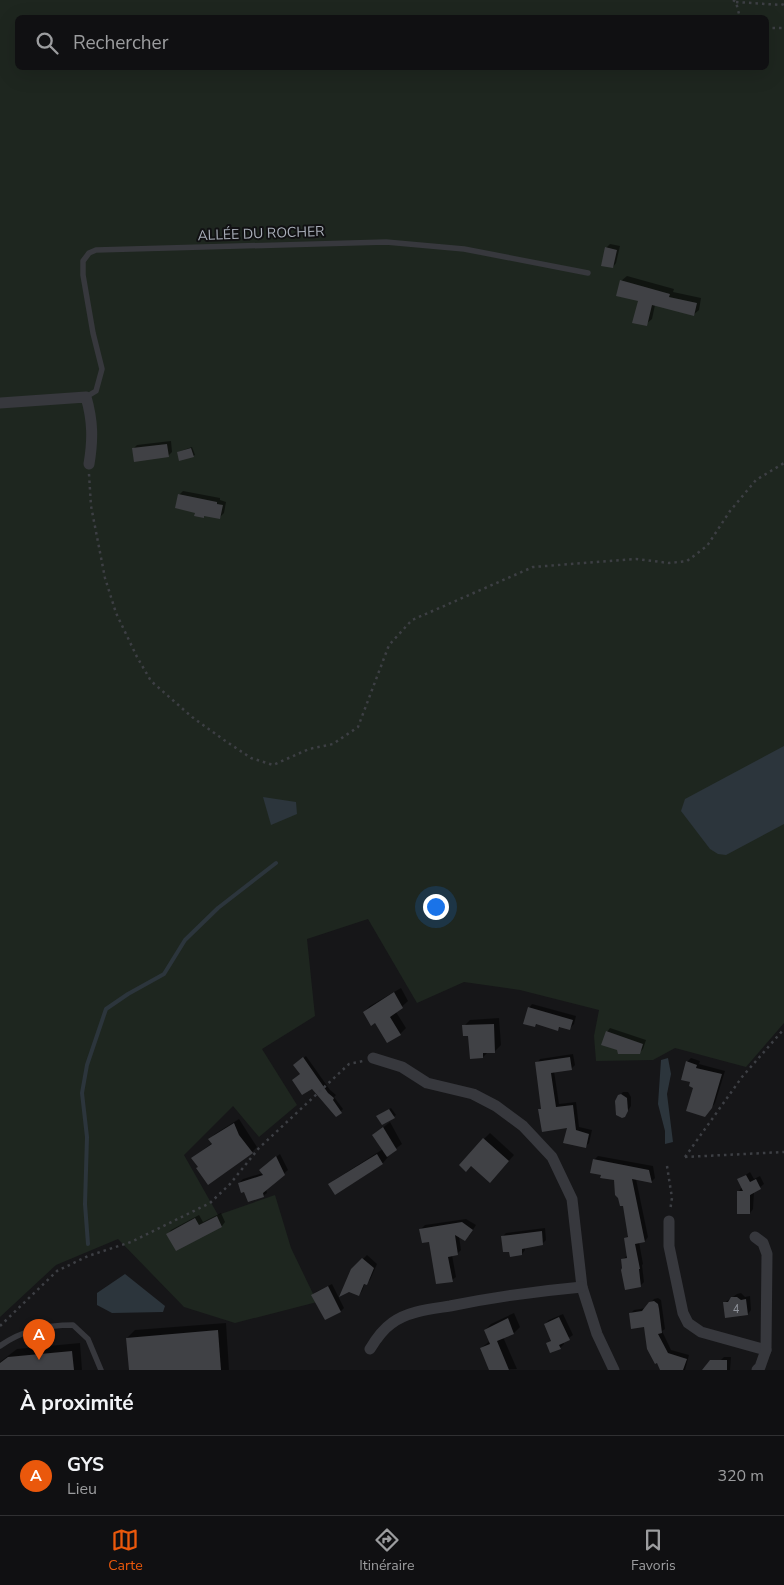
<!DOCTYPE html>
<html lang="fr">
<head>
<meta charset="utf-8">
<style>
  body { margin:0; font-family:"Nunito Sans",sans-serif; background:#1e1e20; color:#f1f3f6 }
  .you { position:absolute; left:435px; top:906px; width:18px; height:18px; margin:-12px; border:4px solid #fff; border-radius:50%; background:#1a73e8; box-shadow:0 0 0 8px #1a73e833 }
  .badge { display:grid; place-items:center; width:32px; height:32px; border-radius:50%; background:#ea580c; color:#fff; font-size:16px; font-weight:700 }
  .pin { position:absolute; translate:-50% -41px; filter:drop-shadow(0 1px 2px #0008) }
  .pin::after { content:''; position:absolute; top:26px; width:18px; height:15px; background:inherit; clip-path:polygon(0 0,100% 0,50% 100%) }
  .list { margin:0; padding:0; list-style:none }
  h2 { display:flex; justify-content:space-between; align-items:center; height:65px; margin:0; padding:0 20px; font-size:21px }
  h2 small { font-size:16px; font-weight:400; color:#9c9d9f }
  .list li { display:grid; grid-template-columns:32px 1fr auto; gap:15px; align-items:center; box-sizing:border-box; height:80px; padding:0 20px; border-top:1px solid #303032 }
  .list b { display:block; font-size:19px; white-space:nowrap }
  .list p { margin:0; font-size:16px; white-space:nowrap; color:#9c9d9f }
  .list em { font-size:16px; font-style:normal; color:#9c9d9f }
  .icon { flex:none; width:28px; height:28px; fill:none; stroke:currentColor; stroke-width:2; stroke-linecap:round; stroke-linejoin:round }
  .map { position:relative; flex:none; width:784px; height:1370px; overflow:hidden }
  .search { position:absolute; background:#101012; box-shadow:0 5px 20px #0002; left:15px; right:15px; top:15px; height:55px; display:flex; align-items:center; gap:12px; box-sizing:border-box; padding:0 18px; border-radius:8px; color:#9c9d9f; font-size:19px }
  .sheet { height:145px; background:#101012 }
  nav { display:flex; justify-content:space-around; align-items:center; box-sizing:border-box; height:70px; border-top:1px solid #303032; background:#101012; font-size:14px; color:#9c9d9f }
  nav a { display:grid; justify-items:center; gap:2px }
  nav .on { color:#ea580c }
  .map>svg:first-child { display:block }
  .green { fill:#1e261f; fill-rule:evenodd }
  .water { fill:#2c353c }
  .shadow { fill:#0007 }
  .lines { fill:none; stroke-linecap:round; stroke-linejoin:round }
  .stream { stroke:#2c353c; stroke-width:4 }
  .building { fill:#404145 }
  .path { stroke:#3d3f44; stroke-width:2.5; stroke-dasharray:2.5 4; stroke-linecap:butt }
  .service { stroke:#37383d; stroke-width:5.5 }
  .minor { stroke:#37383d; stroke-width:11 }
  .labels { text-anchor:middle; stroke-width:4; stroke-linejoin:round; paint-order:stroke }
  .number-label { font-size:11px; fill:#8e929b }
  .street-label { font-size:14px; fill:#a8adb8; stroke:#111113 }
</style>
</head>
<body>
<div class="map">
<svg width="784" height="1370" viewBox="0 0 784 1370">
  <rect width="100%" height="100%" fill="#161618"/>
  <path class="green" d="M0,0h784v1023l-38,44 -71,-19 -22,12 -57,1 -2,-25 5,-26 -79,-20 -56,-8 -47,21 -49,-84 -61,20 8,77 -53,33 35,56 -38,32 -26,-31 -49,49 34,60 57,-20 16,53 26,54 -82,21 -51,-16 -66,-68 -62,26 -56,52zM18,18h748v50h-748z"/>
  <g class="water">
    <polygon points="784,746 784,824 726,855 718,854 710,849 681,811 685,799"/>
    <polygon points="263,797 296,802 297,814 271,825"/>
    <polygon points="668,1058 671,1074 667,1094 673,1142 665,1144 665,1131 658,1104 661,1060"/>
    <polygon points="125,1274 165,1306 163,1312 112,1313 97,1305 97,1293"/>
  </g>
  <g class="shadow">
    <polygon points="610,244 620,246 616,263 613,267 606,248"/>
    <polygon points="627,276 674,289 673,292 701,298 699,310 693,315 655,305 652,319 646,324 639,300 621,281"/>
    <polygon points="171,441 172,452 168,456 133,449 137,445"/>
    <polygon points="192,447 195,455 193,456 178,452"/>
    <polygon points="183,491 220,498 220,500 226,502 224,513 220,517 196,512 179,495"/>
    <polygon points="401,988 408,1001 396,1012 406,1028 400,1034 364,1012 370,1006"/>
    <polygon points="532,1004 576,1016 574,1024 570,1028 561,1026 558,1029 537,1024 535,1026 529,1008"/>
    <polygon points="499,1018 501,1045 495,1051 488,1052 483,1057 464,1026 470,1020"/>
    <polygon points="610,1028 646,1040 643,1049 639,1053 607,1032"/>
    <polygon points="573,1054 575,1065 571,1069 554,1071 559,1104 576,1102 579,1127 592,1130 589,1143 585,1147 569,1127 540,1110 542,1107 537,1063 540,1059"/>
    <polygon points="306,1056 330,1090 336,1095 334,1097 343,1109 337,1115 301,1074 297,1063"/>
    <polygon points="691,1058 700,1061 699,1064 725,1071 715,1103 709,1111 691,1081 687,1062"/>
    <polygon points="623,1092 628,1092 631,1097 631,1106 624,1116 619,1096"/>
    <polygon points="391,1108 396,1115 382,1124 379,1115"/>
    <polygon points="239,1119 257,1147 252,1152 199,1167 193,1158 212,1143 210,1139 215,1134"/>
    <polygon points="390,1122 402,1144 387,1155 388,1157 383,1163 335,1193 330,1184 336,1179 383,1149 380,1130"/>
    <polygon points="490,1133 514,1155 496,1175 484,1139"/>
    <polygon points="280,1154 288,1170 266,1189 267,1193 263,1196 245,1190 239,1183 243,1179 263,1173 264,1166"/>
    <polygon points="598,1156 653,1166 655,1178 652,1181 636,1179 648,1237 645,1241 639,1242 643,1264 642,1265 644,1282 640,1286 622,1260 628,1255 626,1238 629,1235 624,1204 615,1179 602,1174 594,1160"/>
    <polygon points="750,1172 754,1179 760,1176 764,1184 754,1192 753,1209 750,1213 738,1192 742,1187 738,1180"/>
    <polygon points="221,1213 225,1222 222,1226 176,1250 168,1234 171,1230 199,1215 203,1222"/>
    <polygon points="466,1219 476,1225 469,1236 459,1236 461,1250 457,1254 452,1255 456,1277 452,1280 430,1241 421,1229 425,1225"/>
    <polygon points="545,1228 546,1240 542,1244 525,1247 525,1250 522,1254 503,1236 506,1233"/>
    <polygon points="367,1255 377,1264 370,1280 365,1283 362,1291 359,1295 352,1270"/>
    <polygon points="332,1284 344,1308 341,1311 313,1295 316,1292"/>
    <polygon points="741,1293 745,1297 750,1296 751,1310 748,1314 724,1303 737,1294"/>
    <polygon points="658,1298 661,1300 665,1329 662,1331 671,1350 689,1355 685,1370 664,1370 645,1326 630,1314 634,1310 646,1308 654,1299"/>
    <polygon points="514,1313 520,1327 514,1333 503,1337 517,1369 490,1370 481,1348 490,1341 485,1330 491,1324"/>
    <polygon points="563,1314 573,1335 563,1342 564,1344 560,1348 548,1344 552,1339 545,1324 549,1320"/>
    <polygon points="226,1323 229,1370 130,1370 127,1338 135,1330"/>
    <polygon points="80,1343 82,1370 0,1370 0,1362 17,1349"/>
    <polygon points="724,1357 731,1357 730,1370 711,1370"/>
  </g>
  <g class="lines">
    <polyline class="stream" points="88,1244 85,1204 87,1137 82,1093 87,1065 106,1009 128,994 164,974 185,940 218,908 276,863"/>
  </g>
  <g class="building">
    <polygon points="605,247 617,250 613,268 601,266"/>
    <polygon points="620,280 670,294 669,297 697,303 694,316 652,305 647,326 632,323 638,301 616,296"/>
    <polygon points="167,444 169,457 134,462 132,448"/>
    <polygon points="191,448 194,457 179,461 177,452"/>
    <polygon points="178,494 217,502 217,504 223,505 220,519 204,516 204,518 194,516 195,513 175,508"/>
    <polygon points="394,992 403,1008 390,1017 401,1035 387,1043 375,1023 371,1026 363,1012"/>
    <polygon points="528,1007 573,1020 570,1030 559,1027 558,1031 536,1024 535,1027 523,1024"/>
    <polygon points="494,1024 495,1053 483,1053 483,1058 470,1059 468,1036 463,1036 462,1025"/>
    <polygon points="606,1031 643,1044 640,1054 618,1054 617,1050 601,1045"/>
    <polygon points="303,1057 328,1093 334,1098 333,1100 342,1113 336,1117 312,1089 302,1095 292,1080 300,1074 293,1065"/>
    <polygon points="570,1057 572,1070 551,1073 556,1107 573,1105 576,1130 589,1134 586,1148 563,1143 567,1128 542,1132 538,1109 541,1109 535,1062"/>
    <polygon points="686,1061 697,1065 696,1068 722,1074 712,1108 705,1117 686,1111 693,1088 689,1086 690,1082 681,1080"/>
    <polygon points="621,1094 627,1098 628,1111 625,1117 622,1118 616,1115 615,1101 618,1095"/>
    <polygon points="389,1109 395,1118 382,1125 376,1116"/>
    <polygon points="234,1123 239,1135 253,1153 208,1185 196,1168 198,1167 191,1158 212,1144 208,1139"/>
    <polygon points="383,1127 397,1150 387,1157 372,1135"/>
    <polygon points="483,1138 509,1161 490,1183 471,1166 466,1172 459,1165"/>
    <polygon points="377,1154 383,1164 335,1195 328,1184"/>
    <polygon points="276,1156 285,1175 263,1193 264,1197 248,1202 244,1192 241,1193 238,1183 263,1175 259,1170"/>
    <polygon points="593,1159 649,1170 652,1183 632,1179 645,1242 635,1244 640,1269 639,1269 641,1287 625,1290 621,1270 622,1268 621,1259 627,1258 624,1238 628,1237 623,1206 620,1206 618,1198 615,1195 614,1180 600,1178 601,1175 590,1173"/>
    <polygon points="746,1175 750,1182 756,1179 761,1189 750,1195 750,1214 737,1214 737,1191 743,1191 737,1179"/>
    <polygon points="217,1216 222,1227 176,1251 166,1234 195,1218 199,1225"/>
    <polygon points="462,1222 473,1230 465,1241 455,1235 458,1255 448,1257 453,1282 436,1284 429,1242 422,1243 419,1229"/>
    <polygon points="542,1231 543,1245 522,1249 522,1255 510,1257 509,1252 503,1252 501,1236"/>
    <polygon points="362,1258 374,1268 367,1285 364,1284 359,1296 349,1292 339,1297 351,1269"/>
    <polygon points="328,1286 341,1312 325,1320 311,1295"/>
    <polygon points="731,1297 737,1297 741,1300 746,1299 748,1315 725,1318 723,1302 728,1302"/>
    <polygon points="654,1301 658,1304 659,1309 662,1333 658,1334 668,1353 687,1359 683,1370 660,1370 657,1363 655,1364 647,1349 644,1327 631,1329 629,1313 642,1311 649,1302"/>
    <polygon points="559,1317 570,1340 559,1345 561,1349 550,1353 546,1343 551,1341 544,1324"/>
    <polygon points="508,1318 514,1334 497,1341 509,1370 489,1370 480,1348 490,1344 484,1330"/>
    <polygon points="218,1330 221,1370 129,1370 126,1338"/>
    <polygon points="72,1351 74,1370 0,1370 0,1363 8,1357"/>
    <polygon points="710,1360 727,1360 727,1370 702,1370"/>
  </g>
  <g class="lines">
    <g class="path">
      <polyline points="733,0 736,2 740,18"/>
      <polyline points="736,2 781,5 784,4"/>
      <polyline points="766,28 784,28"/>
      <polyline points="89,474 91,506 105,578 116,613 137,657 151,681 192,717 224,740 251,758 273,765 309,749 333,744 358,727 389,645 412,620 533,567 636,559 669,563 687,561 707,546 730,511 756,480 784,463"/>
      <polyline points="685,1157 742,1077 784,1029"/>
      <polyline points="685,1157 784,1152"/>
      <polyline points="667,1166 672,1198 670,1211"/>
      <polyline points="0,1326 57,1271 88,1256 131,1242 210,1203 230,1184 259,1148 349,1064 363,1061"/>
    </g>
    <g class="service">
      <polyline points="86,397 96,391 102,369 93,333 83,275 83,261 89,253 96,250 386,242 464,249 588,273"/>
      <path d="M0,1346c22,-16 46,-21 73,-21l15,14 13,31"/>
    </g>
    <g class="minor">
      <path d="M0,403l86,-6c7,24 7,43 3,67"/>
      <polyline points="373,1058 402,1067 427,1083 473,1094 496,1106 523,1126 552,1157 572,1199 582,1287 597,1334 614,1370"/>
      <polyline points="669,1221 669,1246 683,1313 688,1323 701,1332 766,1350"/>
      <polyline points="755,1237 763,1243 767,1254 766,1350 760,1367 757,1370"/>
      <path d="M370,1349c6,-10 12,-19 22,-26 16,-12 39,-14 58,-17 44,-9 88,-15 132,-19"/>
    </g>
  </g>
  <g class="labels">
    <g class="number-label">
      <text x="736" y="1313">4</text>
    </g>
    <g class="street-label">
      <text transform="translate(261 233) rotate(-2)" y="5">ALLÉE DU ROCHER</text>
    </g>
  </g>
</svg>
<div class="you"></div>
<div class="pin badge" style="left:39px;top:1360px">A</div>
<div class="search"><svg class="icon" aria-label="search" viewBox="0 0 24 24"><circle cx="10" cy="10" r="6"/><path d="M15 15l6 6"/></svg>Rechercher</div>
</div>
<section class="sheet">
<h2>À proximité<small></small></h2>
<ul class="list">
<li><span class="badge">A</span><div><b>GYS</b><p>Lieu</p></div><em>320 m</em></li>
</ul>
</section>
<nav>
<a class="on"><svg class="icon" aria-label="map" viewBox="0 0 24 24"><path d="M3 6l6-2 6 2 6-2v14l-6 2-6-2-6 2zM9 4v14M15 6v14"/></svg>Carte</a>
<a><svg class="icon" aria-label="directions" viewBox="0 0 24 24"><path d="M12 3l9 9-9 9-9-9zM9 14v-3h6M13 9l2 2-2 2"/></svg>Itinéraire</a>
<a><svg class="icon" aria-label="saved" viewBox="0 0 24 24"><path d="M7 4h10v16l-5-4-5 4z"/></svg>Favoris</a>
</nav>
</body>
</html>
